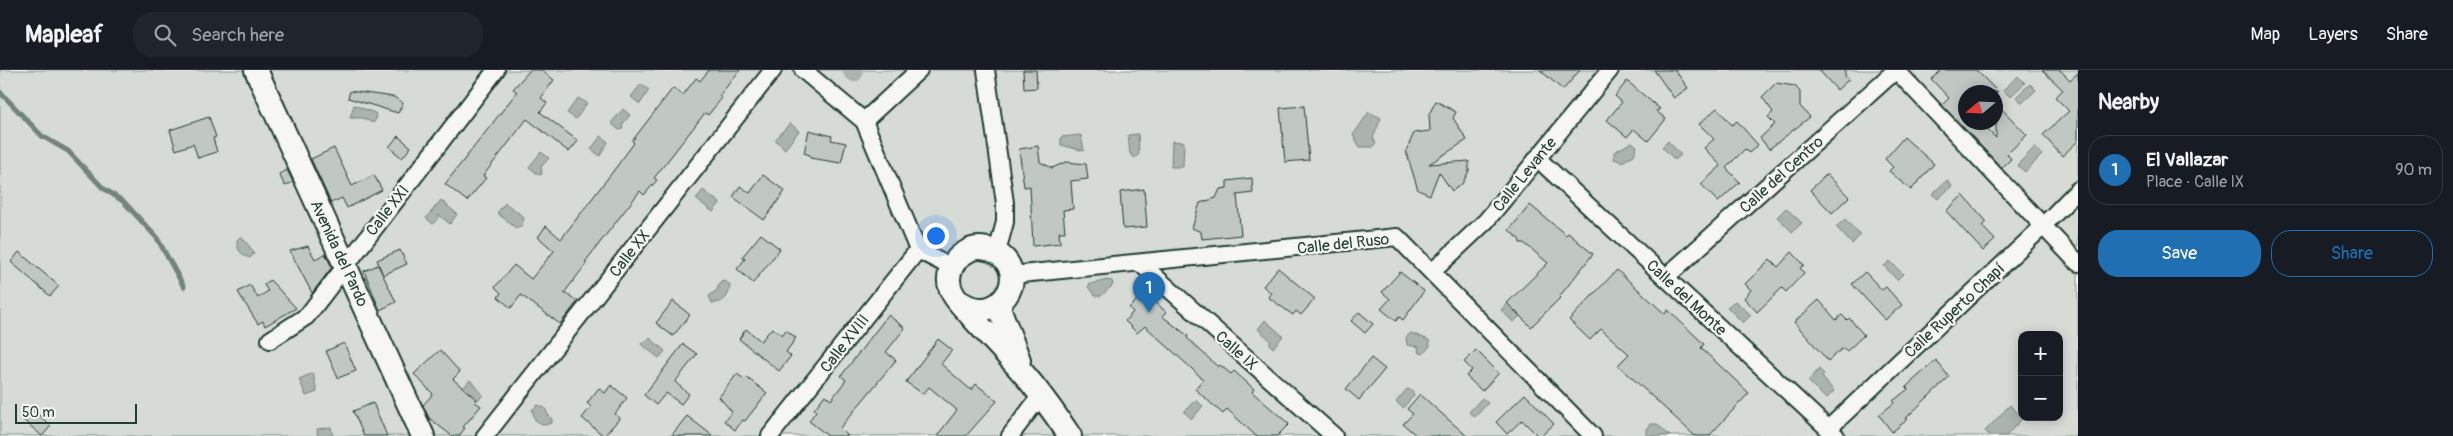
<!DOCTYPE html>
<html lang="en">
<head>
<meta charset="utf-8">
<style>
  body { margin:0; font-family:Pangolin,sans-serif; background:#20242c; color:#f1f3f6 }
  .controls { position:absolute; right:15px; bottom:15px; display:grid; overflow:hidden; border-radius:10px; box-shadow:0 2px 12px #0003 }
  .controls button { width:45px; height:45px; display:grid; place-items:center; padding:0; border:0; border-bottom:1px solid #363941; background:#171b24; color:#f1f3f6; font:25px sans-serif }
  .compass { position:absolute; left:1958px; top:15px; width:45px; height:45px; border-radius:50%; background:#171b24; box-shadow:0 2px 12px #0003; rotate:251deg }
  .scale { position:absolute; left:15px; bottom:12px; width:122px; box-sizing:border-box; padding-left:5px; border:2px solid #1f3d34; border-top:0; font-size:14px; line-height:18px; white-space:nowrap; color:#1f3d34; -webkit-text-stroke:4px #f6f6f2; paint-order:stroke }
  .you { position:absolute; left:935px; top:165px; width:18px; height:18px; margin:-12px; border:4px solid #fff; border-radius:50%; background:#1a73e8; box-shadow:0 0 0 8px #1a73e833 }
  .badge { display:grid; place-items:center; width:32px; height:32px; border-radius:50%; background:#1f6fb2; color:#fff; font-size:16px; font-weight:700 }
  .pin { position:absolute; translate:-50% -41px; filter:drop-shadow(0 1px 2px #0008) }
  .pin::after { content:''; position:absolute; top:26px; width:18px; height:15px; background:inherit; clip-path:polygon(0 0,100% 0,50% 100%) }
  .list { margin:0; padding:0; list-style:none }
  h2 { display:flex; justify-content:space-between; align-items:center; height:65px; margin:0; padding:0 20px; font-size:21px }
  h2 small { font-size:16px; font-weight:400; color:#9ea1a6 }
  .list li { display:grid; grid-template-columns:32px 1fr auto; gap:15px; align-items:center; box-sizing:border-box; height:70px; margin:0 10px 10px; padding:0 10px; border:1px solid #363941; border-radius:20px }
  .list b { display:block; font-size:19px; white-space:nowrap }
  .list p { margin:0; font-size:16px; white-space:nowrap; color:#9ea1a6 }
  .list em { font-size:16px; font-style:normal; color:#9ea1a6 }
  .actions { display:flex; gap:10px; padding:15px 20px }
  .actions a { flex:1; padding:11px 0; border:1px solid #1f6fb2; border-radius:20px; text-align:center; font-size:18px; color:#1f6fb2 }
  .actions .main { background:#1f6fb2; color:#fff }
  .icon { flex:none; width:28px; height:28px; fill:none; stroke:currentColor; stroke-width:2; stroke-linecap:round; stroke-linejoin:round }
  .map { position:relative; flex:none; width:2078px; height:366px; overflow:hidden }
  header { display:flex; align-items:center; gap:30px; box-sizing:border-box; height:70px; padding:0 25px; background:#171b24; border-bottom:1px solid #363941 }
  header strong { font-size:24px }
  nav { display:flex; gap:28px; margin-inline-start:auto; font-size:18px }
  .search { width:350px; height:45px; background:#20242c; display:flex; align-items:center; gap:12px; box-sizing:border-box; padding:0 18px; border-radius:20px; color:#9ea1a6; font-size:19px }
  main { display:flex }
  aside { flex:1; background:#171b24 }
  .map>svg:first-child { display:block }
  .green { fill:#d6dbd6; stroke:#7a8c85; fill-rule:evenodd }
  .water { fill:#aab3ae; stroke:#72847d }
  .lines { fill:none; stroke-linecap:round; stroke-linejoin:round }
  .stream { stroke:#72847d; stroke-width:5 }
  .canal { stroke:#aab3ae; stroke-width:18 }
  .building { fill:#c1c8c3; stroke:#1f3d34 }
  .street-casing { stroke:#1f3d34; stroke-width:20 }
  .secondary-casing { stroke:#1f3d34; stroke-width:26 }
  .street { stroke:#f6f6f2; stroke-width:16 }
  .secondary { stroke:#f6f6f2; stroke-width:22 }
  .labels { text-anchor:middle; stroke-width:4.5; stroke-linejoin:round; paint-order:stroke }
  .street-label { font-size:16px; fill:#1f3d34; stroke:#f6f6f2 }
</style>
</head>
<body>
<header>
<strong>Mapleaf</strong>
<div class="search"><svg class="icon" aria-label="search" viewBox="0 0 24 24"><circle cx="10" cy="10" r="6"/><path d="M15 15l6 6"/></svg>Search here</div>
<nav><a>Map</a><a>Layers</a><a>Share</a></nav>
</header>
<main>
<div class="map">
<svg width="2078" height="366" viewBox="0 0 2078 366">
  <rect width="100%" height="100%" fill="#f6f6f2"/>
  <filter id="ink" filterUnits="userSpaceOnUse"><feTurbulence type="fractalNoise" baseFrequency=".02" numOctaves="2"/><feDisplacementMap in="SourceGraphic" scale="10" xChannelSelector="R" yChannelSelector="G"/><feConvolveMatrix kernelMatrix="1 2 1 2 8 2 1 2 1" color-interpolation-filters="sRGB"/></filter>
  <g filter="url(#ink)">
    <path class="green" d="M0,0h2078v366h-2078zM1966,22h30v30h-30zM2022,265h37v82h-37z"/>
    <g class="water">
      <polygon points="2018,6 2025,13 2010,27 2003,20"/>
      <polygon points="641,14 649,20 640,34 631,27"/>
      <polygon points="2030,14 2036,20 2022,33 2016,27"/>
      <polygon points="578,28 587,33 576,49 567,43"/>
      <polygon points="354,35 375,43 377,48 373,53 363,48 350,48"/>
      <polygon points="623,39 630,45 622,55 623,59 619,60 611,53"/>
      <polygon points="1369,42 1381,48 1373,68 1376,73 1373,77 1360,77 1353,65"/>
      <polygon points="790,53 799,61 785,79 775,70"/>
      <polygon points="1138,64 1139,84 1135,88 1130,84 1128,65"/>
      <polygon points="1081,65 1084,81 1061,75 1061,67"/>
      <polygon points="601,66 608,72 600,86 591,79"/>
      <polygon points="1172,71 1184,72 1183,97 1171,97"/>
      <polygon points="1668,71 1681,85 1675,90 1662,77"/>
      <polygon points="1632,72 1637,76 1634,85 1622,92 1614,89 1614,82"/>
      <polygon points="2035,77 2042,85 2025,102 2017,95"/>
      <polygon points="541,82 549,88 541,97 542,104 539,105 529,97"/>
      <polygon points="1947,110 1952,116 1938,129 1932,124"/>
      <polygon points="703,120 720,133 713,142 696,129"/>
      <polygon points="441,130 457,144 450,154 439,145 439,147 433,154 426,148"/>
      <polygon points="505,133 524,147 522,156 516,158 497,143"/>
      <polygon points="1786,138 1802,153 1792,162 1777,147"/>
      <polygon points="1845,149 1860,165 1852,174 1836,157"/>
      <path d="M241,166l12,15 1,3 -4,4c-8,-2 -14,-9 -13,-18z"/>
      <polygon points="1890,191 1903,204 1897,210 1884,196"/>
      <polygon points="1108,210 1112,211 1113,215 1101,226 1095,226 1088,217 1090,214"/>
      <path d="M725,211l5,4c0,11 -7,19 -18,18l-3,-7 8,-6 3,-8z"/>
      <polygon points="1735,231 1751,245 1743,253 1727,237"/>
      <polygon points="1507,233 1520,246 1513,252 1501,240"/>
      <polygon points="1265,250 1283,266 1273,278 1270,275 1270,270 1258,259"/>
      <polygon points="1411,263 1429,270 1430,276 1423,284 1418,282 1419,277 1407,275 1406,267"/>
      <polygon points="650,268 665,281 659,288 641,274"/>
      <polygon points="1819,299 1824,304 1822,307 1834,321 1826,329 1808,311"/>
      <polygon points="313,303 317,322 306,326 299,309"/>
      <polygon points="470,310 483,325 478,330 463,318"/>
      <polygon points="1407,319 1412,321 1414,325 1403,338 1396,332"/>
      <polygon points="1482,328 1488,333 1475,347 1469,342"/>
      <polygon points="1195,330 1203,336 1192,349 1184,342"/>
      <polygon points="538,335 545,338 548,345 552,349 552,353 544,355 535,350 532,340"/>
      <polygon points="2010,335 2023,348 2006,366 1991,366 1985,361"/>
      <polygon points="1651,354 1657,354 1670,366 1647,366 1647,359"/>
      <polygon points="331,357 333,366 318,366 317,359"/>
    </g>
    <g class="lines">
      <polyline class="stream" points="0,22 42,66 68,81 103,118 124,132 157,168 184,217"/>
      <polyline class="canal" points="851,0 854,3"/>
    </g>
    <g class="building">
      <polygon points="530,0 541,0 554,10 541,28 547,33 540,42 578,71 569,82 527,49 483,106 486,108 467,131 445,114 517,22 513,19"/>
      <polygon points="709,0 740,0 719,26 722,28 708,45 705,43 654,108 657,110 644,125 640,121 585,192 587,193 564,223 578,231 560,254 521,225 511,238 498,227 501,223 495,217 514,195 531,209 554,181 538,167 546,156 561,169 614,100 634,73 632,71 673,18 683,25 696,8 700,11"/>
      <polygon points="1023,0 1036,0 1037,18 1024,19"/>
      <polygon points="1540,0 1580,0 1563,20"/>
      <polygon points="1654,0 1675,0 1688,18 1674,28"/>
      <polygon points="1819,0 1845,0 1845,6 1849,9 1837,20"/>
      <polygon points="1942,0 1976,0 1998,22 1966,22 1966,52 1980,52 1996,68 1996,33 2027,65 2007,84 2011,89 2002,98 1942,35 1949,28 1931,9"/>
      <polygon points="2042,0 2060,0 2070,10 2078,3 2078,71 2062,86 2043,65 2069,41 2055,27 2063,20"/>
      <polygon points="1627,11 1660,39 1656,41 1666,49 1648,71 1634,59 1627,67 1607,50 1622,32 1615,26"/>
      <polygon points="1776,13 1795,16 1800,22 1800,36 1810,47 1769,79 1760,68 1775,54 1768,47 1773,42 1762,27"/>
      <polygon points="350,21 394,27 403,33 398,43 348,28"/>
      <polygon points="1436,31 1456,42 1453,48 1467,70 1429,94 1469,91 1469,101 1462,114 1452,121 1439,102 1430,125 1418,120 1406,81 1414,63 1430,61 1429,44"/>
      <polygon points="1304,36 1309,90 1285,92 1280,38"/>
      <polygon points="1717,38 1732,55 1737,51 1758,75 1749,83 1745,79 1726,98 1740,112 1718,132 1701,114 1721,96 1704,78 1714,69 1699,54"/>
      <polygon points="209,47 216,67 213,68 217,82 198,88 193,74 176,80 170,60"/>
      <polygon points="809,60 832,66 831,70 846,73 841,93 810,88 810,85 804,83"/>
      <polygon points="398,66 411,77 402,88 389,77"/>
      <polygon points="1904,67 1934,94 1911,120 1889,101 1893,97 1885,89"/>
      <polygon points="1038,76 1040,92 1052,98 1066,92 1086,94 1088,109 1071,111 1073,139 1063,140 1065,162 1059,162 1060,173 1033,176 1030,116 1024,117 1019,79"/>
      <polygon points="334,78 352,116 374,105 382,120 347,138 342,128 331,133 311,89"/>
      <polygon points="287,100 293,112 285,116 279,104"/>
      <polygon points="1827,104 1849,127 1832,143 1810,120"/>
      <polygon points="763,105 785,121 764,150 733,127 740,116 750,123"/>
      <polygon points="1252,108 1253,123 1237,125 1241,165 1202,169 1201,162 1192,158 1200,133 1216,128 1220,119 1227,118 1227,111"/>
      <polygon points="1144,119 1147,157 1123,159 1120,122"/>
      <polygon points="1963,125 1987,152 1982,156 1995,170 1983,181 1946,141"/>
      <polygon points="1530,135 1566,165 1568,163 1593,184 1559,227 1560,228 1531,257 1507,233 1548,193 1524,173 1520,173 1519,169 1509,160"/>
      <polygon points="761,164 780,179 753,213 737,199 745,189 742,187"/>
      <polygon points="308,176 315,189 325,184 332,197 312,223 290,181"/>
      <polygon points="400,180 407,194 383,205 377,190"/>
      <polygon points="19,182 59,216 50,226 11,192"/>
      <polygon points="1792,182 1804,195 1800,198 1804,203 1786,222 1782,218 1757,242 1744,228 1751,220 1745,214 1770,189 1778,197"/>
      <polygon points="378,195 396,232 380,240 364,201"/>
      <polygon points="1278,198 1315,229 1301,245 1296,241 1293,245 1268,227 1271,223 1263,216"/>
      <polygon points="1617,200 1665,244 1668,240 1704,274 1701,278 1749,323 1709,366 1695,366 1618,295 1629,284 1601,259 1590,270 1569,250"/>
      <polygon points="1400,202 1424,221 1403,250 1399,247 1396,251 1381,239 1390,229 1382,222"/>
      <polygon points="1865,202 1882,220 1886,217 1902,235 1885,250 1852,214"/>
      <polygon points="270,210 296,238 265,256 263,251 258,254 238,222 250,215 258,228 268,221 264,215"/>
      <polygon points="1145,222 1166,242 1162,246 1188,266 1187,268 1218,297 1220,295 1231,304 1234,301 1254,319 1252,322 1289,354 1277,366 1256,366 1227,339 1223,344 1195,319 1203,309 1145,256 1137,263 1125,251 1133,242 1129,238"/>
      <polygon points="1819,230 1836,250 1842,245 1847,250 1849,248 1864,265 1847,281 1843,278 1828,291 1794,252"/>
      <polygon points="673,231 690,245 673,266 656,253"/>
      <polygon points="1359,242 1373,254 1365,263 1351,251"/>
      <polygon points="888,245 905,258 886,282 896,290 840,358 848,366 828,366 809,351 816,341 814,339 825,325 831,330 846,310 841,306"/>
      <polygon points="772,258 782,265 786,260 796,268 786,282 791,286 779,301 739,269 746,259 761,271"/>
      <polygon points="938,269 952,280 941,294 971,320 976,314 997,331 966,366 937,366 957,340 929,317 923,324 906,312"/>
      <polygon points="344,273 356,301 338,308 326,281"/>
      <polygon points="683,274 697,284 675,312 689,324 681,334 666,323 656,335 644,325"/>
      <polygon points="440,280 460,302 453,309 477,330 475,332 481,336 463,357 465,358 459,366 452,366 429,348 423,335 433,324 414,304"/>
      <polygon points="1476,280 1499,303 1482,321 1466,306 1472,300 1464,292"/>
      <polygon points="1371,288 1385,299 1359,330 1346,319"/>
      <polygon points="1936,290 1949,307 1906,348 1908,349 1892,362 1879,345 1894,333 1893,331 1908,319 1906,317"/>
      <polygon points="737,304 744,309 746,307 767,323 745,351 743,350 735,360 724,351 732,342 719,327"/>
      <polygon points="611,315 627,328 615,344 620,348 604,366 582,348 591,337 587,333 599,318 605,323"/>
      <polygon points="1420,324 1432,335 1467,366 1417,366 1403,354 1413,344 1407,339"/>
      <polygon points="1525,324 1554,354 1541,366 1538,366 1522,350 1507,364 1496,352"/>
      <polygon points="373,333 382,354 387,366 364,366 353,341"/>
      <polygon points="30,337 51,356 42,366 21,348"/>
      <polygon points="687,346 713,366 671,366"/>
    </g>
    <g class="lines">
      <defs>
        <g id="street">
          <polyline points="803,0 864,51 918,180 951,197"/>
          <polyline points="986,0 1005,133 1005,152 997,182"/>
          <polyline points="1896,0 2078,193"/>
          <polyline points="864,51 919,0"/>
          <polyline points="1537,88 1836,366"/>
          <polyline points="1140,193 1334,366"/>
          <polyline points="1432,202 1486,151 1610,0"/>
          <polyline points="1011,205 1397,167 1593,366"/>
          <polyline points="1666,207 1896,0"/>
          <polyline points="270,270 307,246 496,0"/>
          <polyline points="1828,359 2037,162 2078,120"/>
          <polyline points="485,366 773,0"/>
          <polyline points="770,366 918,180"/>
          <polyline points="1010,366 1041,325"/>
        </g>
        <g id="secondary">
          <polyline points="256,0 423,366"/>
          <path d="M960,232c39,26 72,-27 37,-49 -8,-5 -21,-7 -29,-2 -15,7 -24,25 -16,41 4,9 13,16 19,24 17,19 35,37 51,56 18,20 33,42 48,64"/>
          <polyline points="998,235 1019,290"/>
        </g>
      </defs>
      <use href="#street" class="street-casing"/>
      <use href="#secondary" class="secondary-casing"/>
      <use href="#street" class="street"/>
      <use href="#secondary" class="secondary"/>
    </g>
  </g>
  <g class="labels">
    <g class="street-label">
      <text transform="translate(1524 104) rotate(-51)" y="6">Calle Levante</text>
      <text transform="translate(1781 104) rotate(-42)" y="6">Calle del Centro</text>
      <text transform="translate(387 140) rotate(-52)" y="6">Calle XXI</text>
      <text transform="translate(1343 173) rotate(-6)" y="6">Calle del Ruso</text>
      <text transform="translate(340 183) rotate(65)" y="6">Avenida del Pardo</text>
      <text transform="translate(629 183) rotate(-52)" y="6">Calle XX</text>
      <text transform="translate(1687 227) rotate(43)" y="6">Calle del Monte</text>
      <text transform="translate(1954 240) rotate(-43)" y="6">Calle Ruperto Chapí</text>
      <text transform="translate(844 273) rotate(-52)" y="6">Calle XVIII</text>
      <text transform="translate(1237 280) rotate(42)" y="6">Calle IX</text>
    </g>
  </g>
</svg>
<div class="controls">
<button>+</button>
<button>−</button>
</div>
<svg class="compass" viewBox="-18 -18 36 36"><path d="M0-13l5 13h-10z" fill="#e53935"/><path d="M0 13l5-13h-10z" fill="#9ea1a6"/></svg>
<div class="scale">50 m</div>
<div class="you"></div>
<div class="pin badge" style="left:1149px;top:243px">1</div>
</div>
<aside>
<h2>Nearby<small></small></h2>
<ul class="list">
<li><span class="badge">1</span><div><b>El Vallazar</b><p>Place · Calle IX</p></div><em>90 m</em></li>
</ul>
<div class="actions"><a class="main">Save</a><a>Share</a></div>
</aside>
</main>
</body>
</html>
